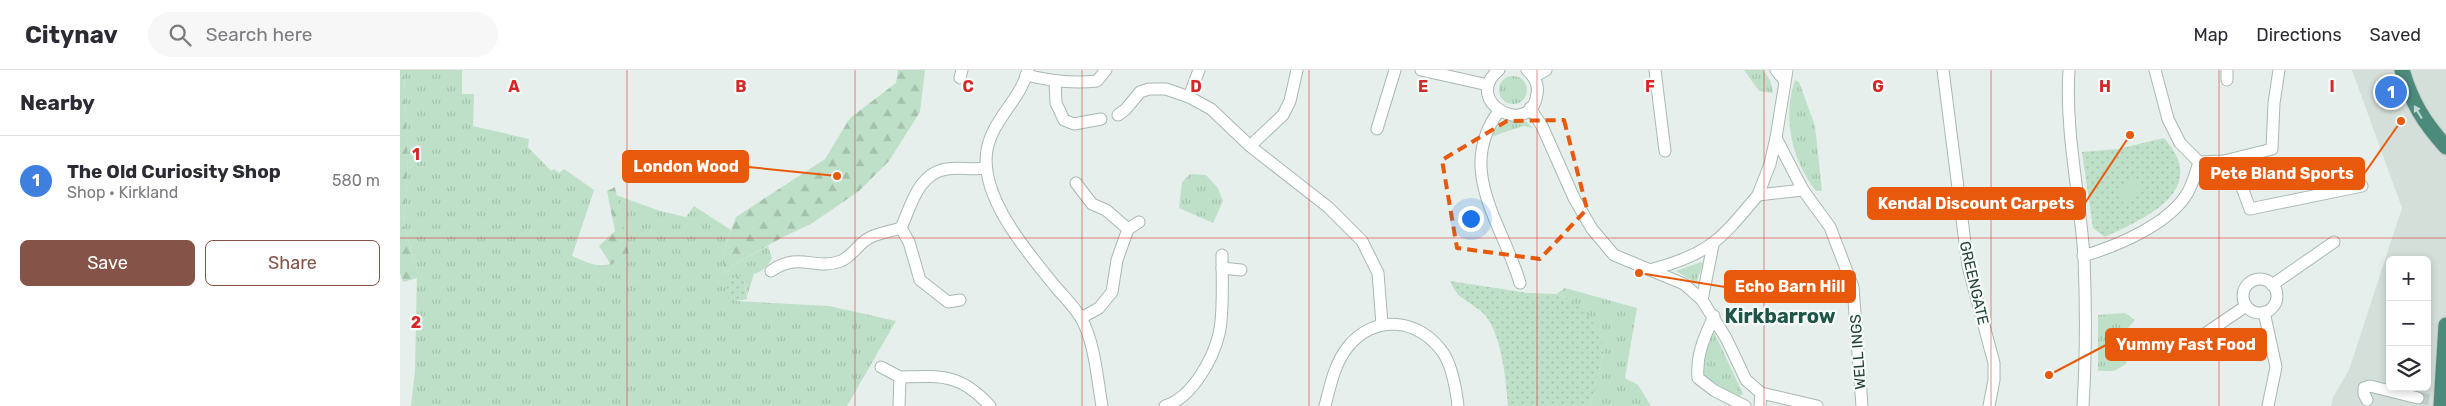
<!DOCTYPE html>
<html lang="en">
<head>
<meta charset="utf-8">
<style>
  body { margin:0; font-family:Rubik,sans-serif; background:#f7f7f7; color:#2b2b33 }
  .controls { position:absolute; right:15px; bottom:15px; display:grid; overflow:hidden; border-radius:8px; box-shadow:0 2px 8px #0003 }
  .controls button { width:45px; height:45px; display:grid; place-items:center; padding:0; border:0; border-bottom:1px solid #e1e1e2; background:#fff; color:#2b2b33; font:25px sans-serif }
  .you { position:absolute; left:1070px; top:148px; width:18px; height:18px; margin:-12px; border:4px solid #fff; border-radius:50%; background:#1a73e8; box-shadow:0 0 0 8px #1a73e833 }
  .badge { display:grid; place-items:center; width:32px; height:32px; border-radius:50%; background:#855347; color:#fff; font-size:16px; font-weight:700 }
  .pin { position:absolute; translate:-50% -50%; border:2px solid #fff; box-shadow:0 1px 5px #0006 }
  .list { margin:0; padding:0; list-style:none }
  h2 { display:flex; justify-content:space-between; align-items:center; height:65px; margin:0; padding:0 20px; font-size:21px }
  h2 small { font-size:16px; font-weight:400; color:#7c7c81 }
  .list li { display:grid; grid-template-columns:32px 1fr auto; gap:15px; align-items:center; box-sizing:border-box; height:90px; padding:0 20px; border-top:1px solid #e1e1e2 }
  .list b { display:block; font-size:19px; white-space:nowrap }
  .list p { margin:0; font-size:16px; white-space:nowrap; color:#7c7c81 }
  .list em { font-size:16px; font-style:normal; color:#7c7c81 }
  .actions { display:flex; gap:10px; padding:15px 20px }
  .actions a { flex:1; padding:11px 0; border:1px solid #855347; border-radius:8px; text-align:center; font-size:18px; color:#855347 }
  .actions .main { background:#855347; color:#fff }
  .icon { flex:none; width:28px; height:28px; fill:none; stroke:currentColor; stroke-width:2; stroke-linecap:round; stroke-linejoin:round }
  .map { position:relative; flex:none; width:2046px; height:336px; overflow:hidden }
  header { display:flex; align-items:center; gap:30px; box-sizing:border-box; height:70px; padding:0 25px; background:#fff; border-bottom:1px solid #e1e1e2 }
  header strong { font-size:24px }
  nav { display:flex; gap:28px; margin-inline-start:auto; font-size:18px }
  .search { width:350px; height:45px; background:#f7f7f7; display:flex; align-items:center; gap:12px; box-sizing:border-box; padding:0 18px; border-radius:28px; color:#7c7c81; font-size:19px }
  main { display:flex }
  aside { flex:1; background:#fff }
  .map>svg:first-child { display:block }
  .built { fill:#d4dfda; fill-rule:evenodd }
  .grass { fill:url(#grass-tufts) }
  .forest { fill:url(#forest-firs) }
  .park { fill:url(#park-dots) }
  .pitch { fill:#bfe0c8 }
  .lines { fill:none; stroke-linecap:round; stroke-linejoin:round }
  .minor-tunnel { stroke:#bfccc8; stroke-width:11; stroke-dasharray:11 5.5; stroke-linecap:butt }
  .minor-casing { stroke:#a8b8b2; stroke-width:13 }
  .trunk-casing { stroke:#c2cac8; stroke-width:17 }
  .minor { stroke:#fff; stroke-width:11 }
  .trunk { stroke:#4c8a7c; stroke-width:15 }
  .oneway { fill:#c4d9d4 }
  .marked { fill:none; stroke:#e8590c; stroke-width:4; stroke-dasharray:10 6; stroke-linejoin:round }
  .grid { fill:none; stroke:#d62828; stroke-width:1; stroke-opacity:0.55 }
  .labels { text-anchor:middle; stroke-width:4.5; stroke-linejoin:round; paint-order:stroke }
  .street-label { font-size:15px; fill:#24423a; stroke:#f7fbf9 }
  .district-label { font-size:20px; font-weight:bold; fill:#1f5548; stroke:#f7fbf9 }
  .grid-label { font-size:16px; text-anchor:middle; font-weight:bold; fill:#d62828; stroke:#f7fbf9; stroke-width:4.5; stroke-linejoin:round; paint-order:stroke }
  .leader { fill:none; stroke:#e8590c; stroke-width:2 }
  .callout-dot { fill:#e8590c; stroke:#f7fbf9; stroke-width:2 }
  .callout { fill:#e8590c; stroke:#e8590c; stroke-width:2 }
  .callout-label { font-size:16px; text-anchor:middle; font-weight:bold; fill:#fff }
</style>
</head>
<body>
<header>
<strong>Citynav</strong>
<div class="search"><svg class="icon" aria-label="search" viewBox="0 0 24 24"><circle cx="10" cy="10" r="6"/><path d="M15 15l6 6"/></svg>Search here</div>
<nav><a>Map</a><a>Directions</a><a>Saved</a></nav>
</header>
<main>
<aside>
<h2>Nearby<small></small></h2>
<ul class="list">
<li><span class="badge" style="background:#3f7fe0">1</span><div><b>The Old Curiosity Shop</b><p>Shop · Kirkland</p></div><em>580 m</em></li>
</ul>
<div class="actions"><a class="main">Save</a><a>Share</a></div>
</aside>
<div class="map">
<svg width="2046" height="336" viewBox="0 0 2046 336">
  <defs>
    <pattern id="grass-tufts" width="24" height="20" patternUnits="userSpaceOnUse" patternTransform="scale(1.25)"><rect width="24" height="20" fill="#bfe0c8"/><path d="M3 7l-1-3M5 7V3M7 7l1-3M15 17l-1-3M17 17v-4M19 17l1-3" fill="none" stroke="#a4c1ad"/></pattern>
    <pattern id="forest-firs" width="22" height="20" patternUnits="userSpaceOnUse" patternTransform="scale(1.25)"><rect width="22" height="20" fill="#bfe0c8"/><path d="M5 1l3.5 6h-7zM16 11l3.5 6h-7z" fill="#a4c1ad"/></pattern>
    <pattern id="park-dots" width="8" height="8" patternUnits="userSpaceOnUse" patternTransform="scale(1.25)"><rect width="8" height="8" fill="#bfe0c8"/><path d="M2 2h.1M6 6h.1" fill="none" stroke="#a4c1ad" stroke-width="1.8" stroke-linecap="round"/></pattern>
  </defs>
  <rect width="100%" height="100%" fill="#e6efeb"/>
  <path class="built" d="M1952,0h94v336h-115l2,-9 16,-27 53,-162zM1990,190h37v127h-37z"/>
  <g class="grass">
    <path d="M4,0h58v24h12l-1,32 56,13 -1,8 23,24 3,-2 5,4 5,-4 30,21 -22,66c27,12 33,14 57,-3l-13,-58 44,16 26,6 8,-11 37,24 -9,25 3,20 8,-10 35,-19 4,12c-4,8 -9,13 -18,16l-7,22 -3,-16 -8,21 93,5 67,15 -49,85h-436l4,-36 2,-100 -13,-45 4,-66z"/>
    <polygon points="1344,0 1363,0 1370,10 1373,23 1359,21"/>
    <circle cx="1113" cy="20" r="14"/>
    <path d="M1395,10l4,2 16,44 7,65h-6c-24,-30 -34,-73 -21,-111z"/>
    <polygon points="1114,49 1127,52 1133,58 1123,56 1091,67 1100,53"/>
    <polygon points="790,104 806,105 818,118 823,131 813,153 779,138 782,112"/>
    <polygon points="1301,192 1303,194 1296,213 1276,201"/>
    <polygon points="1165,218 1237,238 1225,308 1238,315 1251,336 1190,336 1204,282 1171,229 1157,224"/>
    <polygon points="1725,243 1735,250 1728,258 1741,262 1743,270 1736,288 1727,285 1726,294 1714,301 1698,301 1698,245"/>
    <polygon points="1313,260 1343,324 1338,327 1305,307 1302,297"/>
  </g>
  <g class="forest">
    <polygon points="0,0 4,0 8,89 4,155 17,200 17,208 3,212 0,203"/>
    <polygon points="498,0 525,0 520,42 489,91 459,121 411,154 383,167 333,195 325,205 322,185 336,147 425,89 450,48 496,13"/>
    <polygon points="215,117 229,183 211,195 199,176 215,161 207,121"/>
  </g>
  <g class="park">
    <path d="M1764,68c47,52 -18,80 -59,99l-12,-9 -11,-76 36,-3z"/>
    <polygon points="340,206 344,210 347,229 336,231 328,228 326,210"/>
    <path d="M1050,211l78,12 29,1 14,5 19,19 11,19 3,15 -14,54h-82c-2,-25 -6,-66 -20,-87 -7,-10 -18,-15 -27,-22 -5,-3 -8,-11 -11,-16z"/>
  </g>
  <polygon class="pitch" points="1735,107 1743,121 1723,133 1715,120"/>
  <g class="lines">
    <polyline class="minor-tunnel" points="2018,328 2031,330"/>
    <defs>
      <g id="minor">
        <path d="M628,0c-8,31 -35,48 -41,80 -8,46 40,102 68,136 8,10 19,20 26,32 14,25 16,60 21,88"/>
        <polyline points="1021,0 1088,15"/>
        <path d="M1099,0c-39,31 32,70 38,24 2,-10 -3,-18 -10,-24"/>
        <polyline points="1255,0 1265,81"/>
        <polyline points="1376,0 1384,10"/>
        <polyline points="1387,0 1376,68 1370,94 1358,125 1403,120"/>
        <polyline points="1543,0 1568,196 1594,293 1594,310 1589,336"/>
        <path d="M1669,0c-4,63 11,124 15,187 2,49 2,100 -1,149"/>
        <polyline points="1755,0 1768,49 1780,73 1799,92 1824,91 1872,79 1874,33 1879,0"/>
        <polyline points="1827,0 1827,10"/>
        <path d="M626,5c24,6 47,9 71,6l9,-11"/>
        <polyline points="1134,7 1146,0"/>
        <polyline points="560,8 562,0"/>
        <polyline points="655,11 656,33 664,50 674,54 701,49"/>
        <polyline points="789,27 799,0"/>
        <polyline points="1130,38 1142,56 1174,128 1192,159 1214,185 1284,214 1302,230 1326,268 1346,310 1361,323 1417,336"/>
        <path d="M1099,41c-44,59 4,113 21,172"/>
        <polyline points="718,45 726,39 740,22 749,19 766,19 789,27 811,39 850,76 928,137 962,171 978,203 982,254"/>
        <polyline points="977,59 995,0"/>
        <polyline points="1376,68 1403,120 1430,157 1453,217 1462,336"/>
        <polyline points="850,76 883,45 890,31 897,0"/>
        <polyline points="1824,91 1840,112 1850,139 1962,116"/>
        <polyline points="676,113 692,134 706,140 728,159 717,190 712,222 699,238 681,248"/>
        <polyline points="501,158 509,172 520,210 548,232 560,230"/>
        <polyline points="728,159 739,152"/>
        <path d="M1683,186c34,-10 87,-32 105,-64 5,-9 8,-20 11,-30"/>
        <polyline points="822,198 841,200"/>
        <path d="M1253,199c57,-15 68,-30 105,-74"/>
        <path d="M371,201c29,-20 43,0 70,-10 12,-5 18,-19 30,-24 9,-4 20,-6 30,-9 10,-22 17,-55 46,-59 12,-2 26,1 39,-1"/>
        <circle cx="1860" cy="226" r="17"/>
        <polyline points="1872,215 1934,172"/>
        <polyline points="1302,230 1313,175"/>
        <polyline points="1864,242 1876,297 1868,336"/>
        <path d="M1314,246c-10,22 -18,39 -16,62l17,13 30,15"/>
        <polyline points="1781,280 1846,236"/>
        <polyline points="481,297 500,307"/>
        <polyline points="1967,330 1964,324 1964,318 1970,316 2018,328"/>
        <path d="M499,336l1,-29c41,-1 60,-4 90,29"/>
        <path d="M765,336c27,-8 48,-47 54,-72 5,-20 3,-57 3,-79"/>
        <path d="M925,336c5,-19 9,-41 22,-58 27,-35 73,-30 97,6 9,15 12,35 14,52"/>
        <polyline points="1360,336 1361,323"/>
      </g>
      <g id="trunk">
        <path d="M2002,0c10,33 21,51 44,77"/>
        <polyline points="2041,336 2046,255"/>
      </g>
    </defs>
    <use href="#minor" class="minor-casing"/>
    <use href="#trunk" class="trunk-casing"/>
    <use href="#minor" class="minor"/>
    <use href="#trunk" class="trunk"/>
  </g>
  <defs><path id="oneway-solid" d="M-6-.8H1V-3.2L6.5 0L1 3.2V.8H-6Z" transform="scale(1.25)"/></defs>
  <use class="oneway" href="#oneway-solid" transform="translate(2018 42) rotate(-121)"/>
  <path class="marked" d="M1164,50l23,89 -47,50 -83,-11 -15,-88 65,-39z"/>
  <path class="grid" d="M227,0v336M455,0v336M682,0v336M909,0v336M1137,0v336M1364,0v336M1591,0v336M1819,0v336M0,168h2046"/>
  <g class="labels">
    <g class="street-label">
      <text transform="translate(1574 213) rotate(77)" y="5">GREENGATE</text>
      <text transform="translate(1458 282) rotate(-94)" y="5">WELL INGS</text>
    </g>
    <g class="district-label">
      <text x="1380" y="253">Kirkbarrow</text>
    </g>
  </g>
  <g class="grid-label">
    <text x="114" y="22">A</text>
    <text x="341" y="22">B</text>
    <text x="568" y="22">C</text>
    <text x="796" y="22">D</text>
    <text x="1023" y="22">E</text>
    <text x="1250" y="22">F</text>
    <text x="1478" y="22">G</text>
    <text x="1705" y="22">H</text>
    <text x="1932" y="22">I</text>
    <text x="16" y="90">1</text>
    <text x="16" y="258">2</text>
  </g>
  <path class="leader" d="M437 106L348 97M2001 51L1964 104M1730 65L1685 133M1239 203L1325 217M1649 305L1706 275"/>
  <g class="callout-dot">
    <circle cx="437" cy="106" r="5"/>
    <circle cx="2001" cy="51" r="5"/>
    <circle cx="1730" cy="65" r="5"/>
    <circle cx="1239" cy="203" r="5"/>
    <circle cx="1649" cy="305" r="5"/>
  </g>
  <g class="callout">
    <rect x="223" y="81" width="125" height="31" rx="5"/>
    <rect x="1800" y="88" width="164" height="31" rx="5"/>
    <rect x="1468" y="118" width="217" height="31" rx="5"/>
    <rect x="1325" y="201" width="130" height="31" rx="5"/>
    <rect x="1706" y="259" width="160" height="31" rx="5"/>
  </g>
  <g class="callout-label">
    <text x="286" y="102">London Wood</text>
    <text x="1882" y="109">Pete Bland Sports</text>
    <text x="1576" y="139">Kendal Discount Carpets</text>
    <text x="1390" y="222">Echo Barn Hill</text>
    <text x="1786" y="280">Yummy Fast Food</text>
  </g>
</svg>
<div class="controls">
<button>+</button>
<button>−</button>
<button><svg class="icon" aria-label="layers" viewBox="0 0 24 24"><path d="M12 4l9 5-9 5-9-5zM3 14l9 5 9-5"/></svg></button>
</div>
<div class="you"></div>
<div class="pin badge" style="left:1991px;top:22px;background:#3f7fe0">1</div>
</div>
</main>
</body>
</html>
